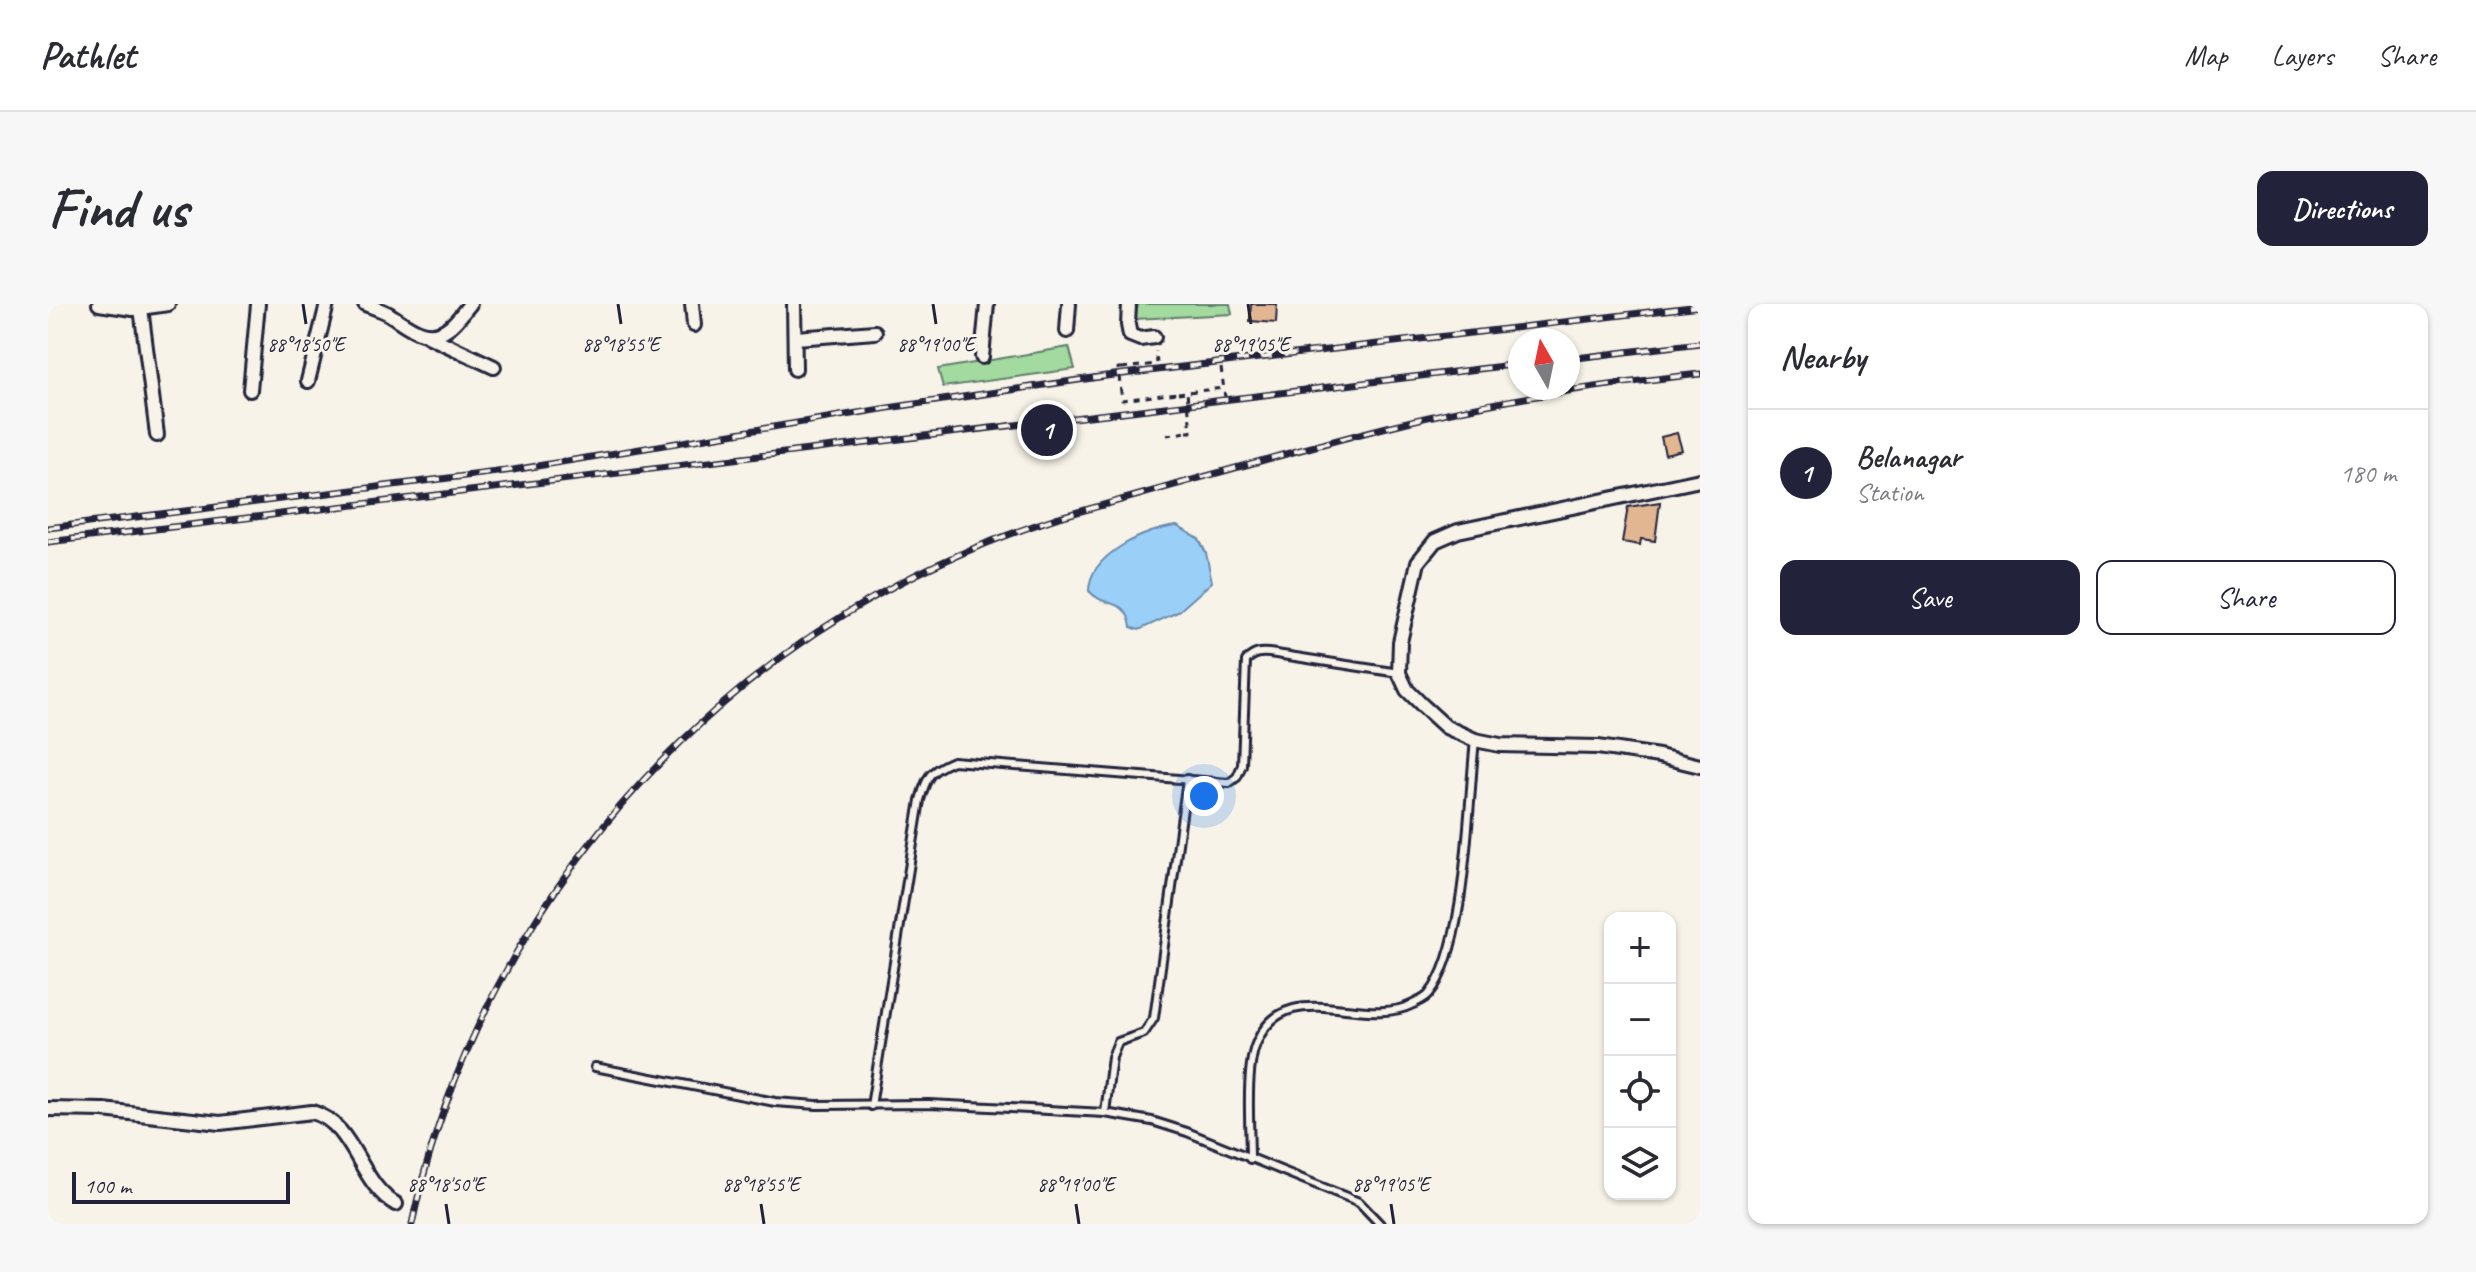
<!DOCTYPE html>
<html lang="en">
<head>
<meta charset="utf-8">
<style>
  body { margin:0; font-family:Caveat,sans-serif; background:#f7f7f7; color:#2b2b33 }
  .controls { position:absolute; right:24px; bottom:24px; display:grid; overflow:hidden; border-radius:16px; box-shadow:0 2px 6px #0004 }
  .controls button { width:72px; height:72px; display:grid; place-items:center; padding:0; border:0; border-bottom:2px solid #e1e1e2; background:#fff; color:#2b2b33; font:40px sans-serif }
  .compass { position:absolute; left:1460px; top:24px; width:72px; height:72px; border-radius:50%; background:#fff; box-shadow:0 2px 6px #0004; rotate:351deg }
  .scale { position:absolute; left:24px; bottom:20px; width:218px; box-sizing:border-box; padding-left:8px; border:4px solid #22223b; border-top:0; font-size:22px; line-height:28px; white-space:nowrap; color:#22223b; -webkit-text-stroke:6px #f7f3e8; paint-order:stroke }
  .you { position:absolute; left:1156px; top:492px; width:28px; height:28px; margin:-20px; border:6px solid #fff; border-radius:50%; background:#1a73e8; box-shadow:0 0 0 12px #1a73e833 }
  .badge { display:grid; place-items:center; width:52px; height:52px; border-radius:50%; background:#22223b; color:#fff; font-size:26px; font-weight:700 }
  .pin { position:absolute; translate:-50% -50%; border:4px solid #fff; box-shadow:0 2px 8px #0006 }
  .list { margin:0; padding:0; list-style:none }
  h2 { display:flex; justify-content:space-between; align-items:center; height:104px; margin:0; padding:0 32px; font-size:34px }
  h2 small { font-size:26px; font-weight:400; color:#7c7c81 }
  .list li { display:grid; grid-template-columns:52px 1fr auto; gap:24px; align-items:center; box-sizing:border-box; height:128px; padding:0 32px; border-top:2px solid #e1e1e2 }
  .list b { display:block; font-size:30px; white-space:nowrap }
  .list p { margin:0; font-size:26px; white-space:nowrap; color:#7c7c81 }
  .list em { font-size:26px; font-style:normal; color:#7c7c81 }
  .actions { display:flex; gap:16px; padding:24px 32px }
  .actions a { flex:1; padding:18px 0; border:2px solid #22223b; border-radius:16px; text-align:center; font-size:28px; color:#22223b }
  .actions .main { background:#22223b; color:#fff }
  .icon { flex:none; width:44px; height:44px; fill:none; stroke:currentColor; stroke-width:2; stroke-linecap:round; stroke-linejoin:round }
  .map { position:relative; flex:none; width:1652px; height:920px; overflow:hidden; border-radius:16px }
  header { display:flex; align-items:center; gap:48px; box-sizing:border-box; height:112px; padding:0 40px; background:#fff; border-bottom:2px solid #e1e1e2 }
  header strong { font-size:38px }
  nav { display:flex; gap:44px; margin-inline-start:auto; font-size:28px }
  .intro { display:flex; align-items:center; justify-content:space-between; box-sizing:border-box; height:192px; padding:0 48px }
  h1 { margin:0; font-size:56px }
  .button { padding:20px 36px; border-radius:16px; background:#22223b; color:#fff; font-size:28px; font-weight:700 }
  main { display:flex; gap:48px; padding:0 48px }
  aside { flex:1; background:#fff; border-radius:16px; box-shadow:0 2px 6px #0004 }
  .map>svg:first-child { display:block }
  .green { fill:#a2da9f; stroke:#627e6d; stroke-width:2 }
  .water { fill:#9ad0f8; stroke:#6a8aac; stroke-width:2 }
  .building { fill:#e1b691; stroke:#22223b; stroke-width:2 }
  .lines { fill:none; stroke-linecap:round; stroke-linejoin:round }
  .service-casing { stroke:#22223b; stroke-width:12 }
  .minor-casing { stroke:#22223b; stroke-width:18 }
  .path { stroke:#22223b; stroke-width:3; stroke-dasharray:6 6; stroke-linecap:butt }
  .service { stroke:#f7f3e8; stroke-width:6 }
  .minor { stroke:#f7f3e8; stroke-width:12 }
  .rail-casing { stroke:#22223b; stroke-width:7 }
  .rail { stroke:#f7f3e8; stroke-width:4; stroke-dasharray:12; stroke-linecap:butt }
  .path-bridge { stroke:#22223b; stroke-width:3; stroke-dasharray:6 6; stroke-linecap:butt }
  .ticks { fill:none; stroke:#22223b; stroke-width:3 }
  .ticks-label { font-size:20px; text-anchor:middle; fill:#22223b; stroke:#f7f3e8; stroke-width:6; stroke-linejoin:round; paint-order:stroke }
</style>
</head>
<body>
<header>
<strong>Pathlet</strong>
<nav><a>Map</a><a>Layers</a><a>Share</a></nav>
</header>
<div class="intro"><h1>Find us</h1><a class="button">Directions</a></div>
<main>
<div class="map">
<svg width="1652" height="920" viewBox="0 0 1652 920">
  <rect width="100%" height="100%" fill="#f7f3e8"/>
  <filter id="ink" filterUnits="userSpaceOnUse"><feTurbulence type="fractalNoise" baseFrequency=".0125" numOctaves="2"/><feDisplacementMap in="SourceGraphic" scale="16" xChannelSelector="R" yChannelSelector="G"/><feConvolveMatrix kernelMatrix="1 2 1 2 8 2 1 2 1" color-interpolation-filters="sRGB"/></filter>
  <g filter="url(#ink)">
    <g class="green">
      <polygon points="1090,0 1182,0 1184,10 1087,15"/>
      <polygon points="1021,43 1027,65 895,83 890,65"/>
    </g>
    <path class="water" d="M1129,222l22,13 7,14 6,29 -34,30 -39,18 -8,-3c-4,-30 -26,-18 -42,-36 0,-37 58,-62 88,-65z"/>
    <g class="building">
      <polygon points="1203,0 1229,0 1228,19 1202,17"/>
      <polygon points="1629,129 1634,146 1617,150 1613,133"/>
      <polygon points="1612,198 1607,237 1593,235 1592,241 1574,238 1580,203"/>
    </g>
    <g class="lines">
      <defs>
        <g id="service">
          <polyline points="547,763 727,798 769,801 881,800 962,804 1057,809 1104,817 1139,828 1311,898 1332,920"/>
          <path d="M823,802l49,-306c7,-24 9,-29 33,-39l276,22 8,-6 5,-12 4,-104c9,-10 18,-9 30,-7l123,19"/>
          <polyline points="1057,809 1064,753 1070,738 1096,729 1106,714 1139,475"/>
          <path d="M1202,855c0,-31 -5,-88 6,-115 29,-71 107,-14 157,-40 6,-3 12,-5 16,-10 38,-45 39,-192 46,-254"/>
        </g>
        <g id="minor">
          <polyline points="51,0 85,5 120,0"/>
          <path d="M317,0c8,3 17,6 24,10 19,12 38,30 59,14 9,-6 15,-16 22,-24"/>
          <polyline points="644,0 646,21"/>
          <polyline points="746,0 747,65"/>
          <polyline points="1081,0 1080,21 1082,31 1092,35 1106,33"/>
          <polyline points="93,4 109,131"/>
          <polyline points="1019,27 1021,0"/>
          <polyline points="380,32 446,63"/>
          <polyline points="748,34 827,28"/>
          <polyline points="934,53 939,0"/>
          <polyline points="260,77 279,0"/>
          <polyline points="202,86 210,0"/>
          <polyline points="1652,176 1410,227 1387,237 1370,258 1352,338 1351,369 1359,386 1375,402 1398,423 1427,436 1452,441 1550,443 1611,452 1652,462"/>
          <path d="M0,805l55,1 117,13 92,-11c43,12 47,72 84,92"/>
        </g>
      </defs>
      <use href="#service" class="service-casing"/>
      <use href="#minor" class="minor-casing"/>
      <g class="path">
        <polyline points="1074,64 1109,60 1108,47"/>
        <polyline points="1173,64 1177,93"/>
        <polyline points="1130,89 1176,84"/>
        <polyline points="1119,131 1139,128"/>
      </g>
      <use href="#service" class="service"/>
      <use href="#minor" class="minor"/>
      <defs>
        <g id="rail">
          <polyline points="1520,55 1652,39"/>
          <polyline points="0,224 465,166 840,104 1058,72 1652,2"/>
          <polyline points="0,238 1472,60"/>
          <path d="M364,920c56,-267 233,-500 471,-632 55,-31 113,-54 173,-74 113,-31 225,-64 339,-93 100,-25 203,-40 305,-51"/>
        </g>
      </defs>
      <use href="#rail" class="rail-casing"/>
      <use href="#rail" class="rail"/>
      <g class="path-bridge">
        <polyline points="1074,64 1070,64 1074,96 1130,89"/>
        <polyline points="1139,128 1143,128 1139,88"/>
      </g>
    </g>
  </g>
  <path class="ticks" d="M255,0l3,20M570,0l3,20M885,0l3,20M1200,0l3,20M398,900l3,20M713,900l3,20M1028,900l3,20M1343,900l3,20"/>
  <g class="ticks-label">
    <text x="258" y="47">88°18'50"E</text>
    <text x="573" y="47">88°18'55"E</text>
    <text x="888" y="47">88°19'00"E</text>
    <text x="1203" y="47">88°19'05"E</text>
    <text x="398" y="887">88°18'50"E</text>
    <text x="713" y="887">88°18'55"E</text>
    <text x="1028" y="887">88°19'00"E</text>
    <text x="1343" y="887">88°19'05"E</text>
  </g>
</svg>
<div class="controls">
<button>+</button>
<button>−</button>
<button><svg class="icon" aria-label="locate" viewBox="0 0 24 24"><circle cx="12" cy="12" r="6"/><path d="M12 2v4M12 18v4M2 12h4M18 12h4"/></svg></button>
<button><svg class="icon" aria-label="layers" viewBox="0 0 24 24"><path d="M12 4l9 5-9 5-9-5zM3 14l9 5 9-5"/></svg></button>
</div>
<svg class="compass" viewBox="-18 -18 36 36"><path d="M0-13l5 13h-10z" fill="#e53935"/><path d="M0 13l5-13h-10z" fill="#7c7c81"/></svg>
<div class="scale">100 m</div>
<div class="you"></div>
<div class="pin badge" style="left:999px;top:126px">1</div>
</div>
<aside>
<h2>Nearby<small></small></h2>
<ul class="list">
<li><span class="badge">1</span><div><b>Belanagar</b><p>Station</p></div><em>180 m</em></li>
</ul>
<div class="actions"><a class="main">Save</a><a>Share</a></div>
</aside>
</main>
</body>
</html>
